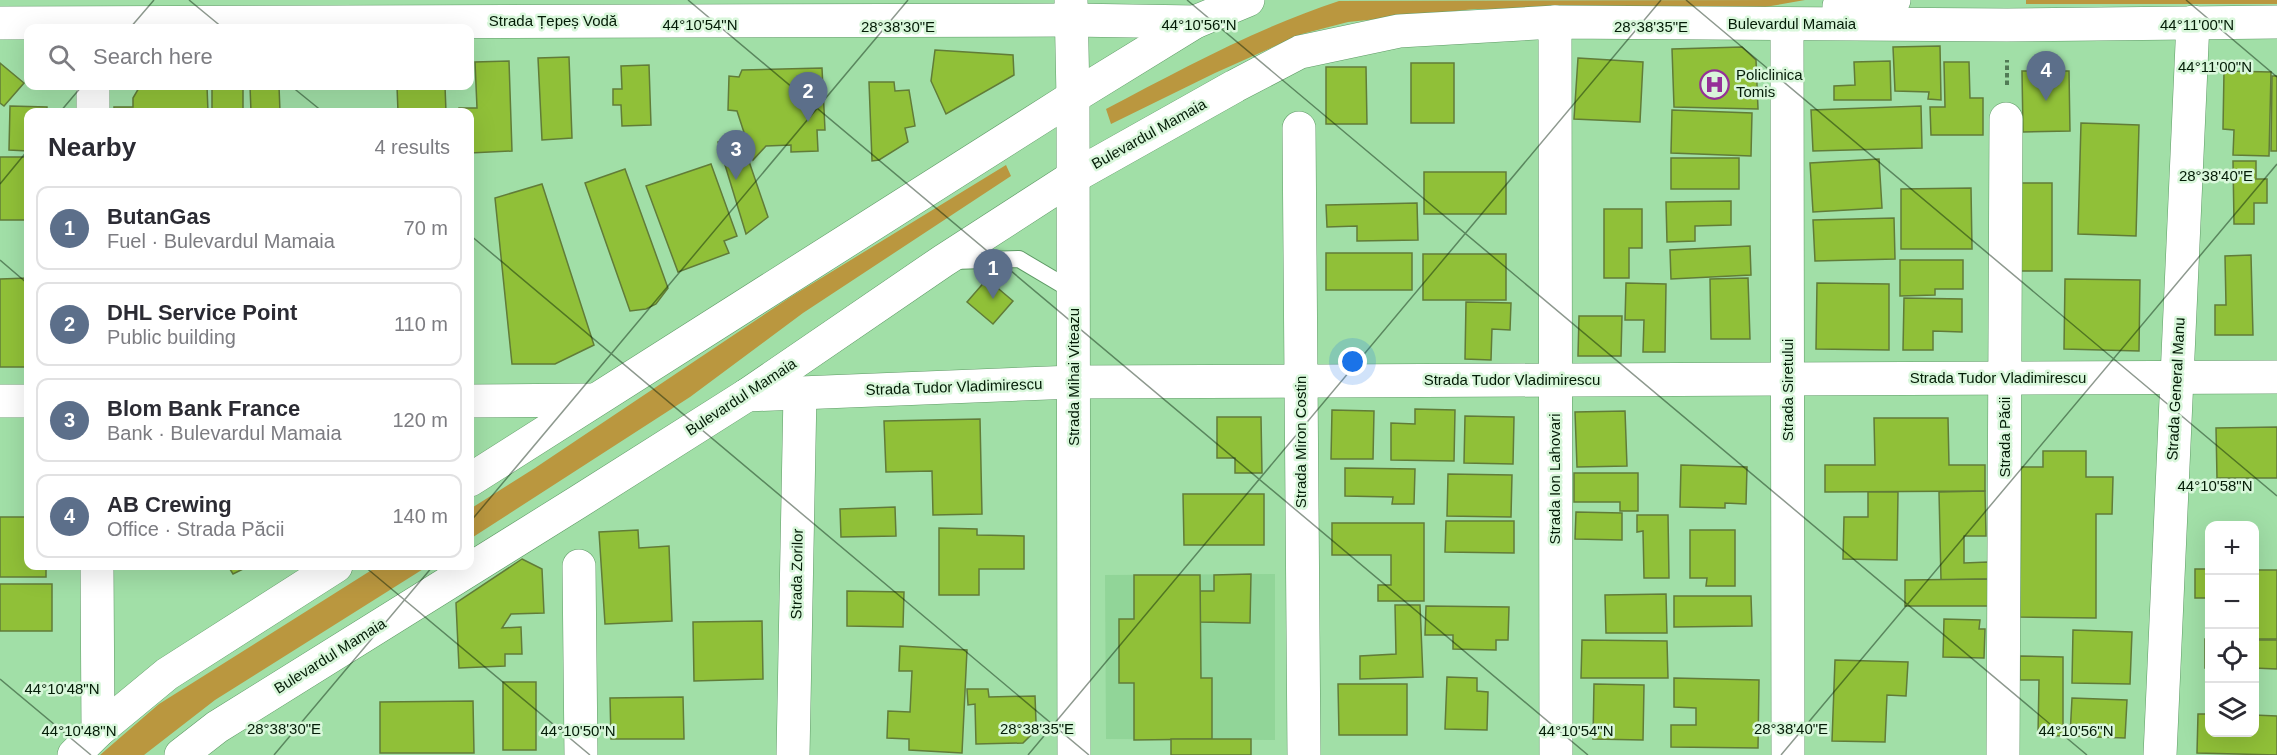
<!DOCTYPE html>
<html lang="en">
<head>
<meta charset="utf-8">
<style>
  body { margin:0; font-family:Arial,sans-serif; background:#f7f7f7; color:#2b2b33 }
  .controls { position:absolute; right:18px; bottom:18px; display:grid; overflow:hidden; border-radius:12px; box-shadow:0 6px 24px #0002 }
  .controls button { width:54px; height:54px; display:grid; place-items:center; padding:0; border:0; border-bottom:2px solid #e1e1e2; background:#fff; color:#2b2b33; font:30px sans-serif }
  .you { position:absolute; left:1353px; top:362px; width:21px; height:21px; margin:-15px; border:4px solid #fff; border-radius:50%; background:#1a73e8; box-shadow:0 0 0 9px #1a73e833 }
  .badge { display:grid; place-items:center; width:39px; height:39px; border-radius:50%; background:#2563eb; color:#fff; font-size:20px; font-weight:700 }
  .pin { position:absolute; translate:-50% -50px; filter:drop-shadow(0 2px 3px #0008) }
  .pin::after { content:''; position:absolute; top:32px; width:21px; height:18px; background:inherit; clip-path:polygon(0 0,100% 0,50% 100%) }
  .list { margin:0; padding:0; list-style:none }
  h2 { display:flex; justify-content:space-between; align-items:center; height:78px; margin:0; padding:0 24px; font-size:26px }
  h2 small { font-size:20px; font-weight:400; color:#7c7c81 }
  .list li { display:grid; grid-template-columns:39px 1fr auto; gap:18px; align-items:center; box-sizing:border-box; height:84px; margin:0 12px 12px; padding:0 12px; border:2px solid #e1e1e2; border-radius:12px }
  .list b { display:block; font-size:22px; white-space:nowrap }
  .list p { margin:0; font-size:20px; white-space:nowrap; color:#7c7c81 }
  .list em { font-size:20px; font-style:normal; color:#7c7c81 }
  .icon { flex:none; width:33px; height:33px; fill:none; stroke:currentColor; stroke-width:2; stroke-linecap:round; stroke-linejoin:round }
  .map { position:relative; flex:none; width:2277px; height:755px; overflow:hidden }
  .search { position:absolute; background:#fff; box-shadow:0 6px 24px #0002; left:24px; top:24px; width:450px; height:66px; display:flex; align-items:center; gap:15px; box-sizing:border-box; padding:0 21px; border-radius:12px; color:#7c7c81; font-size:22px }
  .panel { position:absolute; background:#fff; box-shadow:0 6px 24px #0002; left:24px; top:108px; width:450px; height:462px; border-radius:12px }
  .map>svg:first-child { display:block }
  .built { fill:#91d598 }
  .green { fill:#ba973f }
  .building { fill:#90c038; stroke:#617c38; stroke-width:1.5 }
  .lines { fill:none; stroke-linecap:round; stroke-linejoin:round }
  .lane-casing { stroke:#5e9a65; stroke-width:18 }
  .street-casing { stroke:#5e9a65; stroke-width:34 }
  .secondary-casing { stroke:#5e9a65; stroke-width:34 }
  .path { stroke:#517b55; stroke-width:4; stroke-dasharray:4.5 3; stroke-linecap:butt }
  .lane { stroke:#fff; stroke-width:16 }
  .street { stroke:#fff; stroke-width:33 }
  .secondary { stroke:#fff; stroke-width:33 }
  .ticks { fill:none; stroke:#041c07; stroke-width:1.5; stroke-opacity:0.45 }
  .labels { text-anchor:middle; stroke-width:5; stroke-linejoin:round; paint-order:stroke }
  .street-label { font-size:15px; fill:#041c07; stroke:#d9f7db }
  .poi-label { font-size:15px; fill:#041c07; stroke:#d9f7db; text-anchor:start }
  .ticks-label { font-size:15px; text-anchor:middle; fill:#041c07; stroke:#d9f7db; stroke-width:5; stroke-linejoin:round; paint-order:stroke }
</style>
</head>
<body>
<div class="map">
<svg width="2277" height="755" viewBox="0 0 2277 755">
  <rect width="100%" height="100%" fill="#a1dfa7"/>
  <polygon class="built" points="1275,574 1275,740 1106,739 1105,575"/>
  <g class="green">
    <path d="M1805,0l-40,7 -290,2 -127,13 -46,12 -87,39 -104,51 -5,-15c76,-40 151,-81 233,-108z"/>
    <rect x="2026" y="0" width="251" height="4"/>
    <polygon points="1006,165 1011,176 803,313 690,397 470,539 470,509 535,468 792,296"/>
    <polygon points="378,566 428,566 215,700 144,755 100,755 159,704"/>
  </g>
  <g class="building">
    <polygon points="1940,46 1941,100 1928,99 1929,92 1895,91 1893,47"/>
    <polygon points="1742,47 1756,60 1758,109 1674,107 1672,49"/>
    <polygon points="935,50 1013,55 1014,75 946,114 931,81"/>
    <polygon points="569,57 572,138 542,140 538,58"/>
    <polygon points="1578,58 1643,62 1640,122 1574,119"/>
    <polygon points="509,61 512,151 470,153 470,112 459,112 459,108 477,108 475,62"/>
    <polygon points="1890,61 1891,100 1834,100 1834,86 1855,85 1854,62"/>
    <polygon points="1944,62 1969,62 1970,98 1983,98 1983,135 1931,135 1930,107 1945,107"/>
    <polygon points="0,63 24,83 4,106 0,103"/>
    <rect x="1411" y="63" width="43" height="60"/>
    <polygon points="649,65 651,125 622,126 621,105 613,105 613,89 622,89 621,66"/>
    <polygon points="1326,67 1366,67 1367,124 1326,124"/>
    <polygon points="822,68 825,130 817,130 818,151 791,152 791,145 766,146 753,160 737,111 728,110 729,76 739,77 742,70"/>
    <polygon points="2022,71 2069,71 2070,131 2023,132"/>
    <polygon points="2224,71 2271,72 2269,156 2233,155 2234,130 2223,129"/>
    <polygon points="2272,76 2277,76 2277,151 2271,151"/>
    <polygon points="869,82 894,82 895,91 909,90 915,126 905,128 908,142 879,160 872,161"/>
    <polygon points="140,86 207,86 208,112 114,112 114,107 133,107 133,98"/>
    <rect x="212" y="86" width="31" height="26"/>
    <polygon points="250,86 279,86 280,112 251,112"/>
    <polygon points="397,86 445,86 446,112 398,112"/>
    <polygon points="10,106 47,107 47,112 28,112 28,151 9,150"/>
    <polygon points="1921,106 1922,148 1813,151 1811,110"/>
    <polygon points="1672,110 1752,113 1751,156 1671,153"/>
    <polygon points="2081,123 2139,125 2136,236 2078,234"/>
    <polygon points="740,135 768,217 746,234 718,142"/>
    <rect x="0" y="157" width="28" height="63"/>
    <rect x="1671" y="158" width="68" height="31"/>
    <polygon points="1879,159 1882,208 1813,212 1810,163"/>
    <polygon points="2233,161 2256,161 2256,179 2267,179 2267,203 2254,203 2254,224 2234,224"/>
    <polygon points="711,164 737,236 724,241 729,253 678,272 646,186"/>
    <polygon points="625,169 668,288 656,304 646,309 630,311 585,183"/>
    <rect x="1424" y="172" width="82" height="42"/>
    <rect x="2019" y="183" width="33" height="88"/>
    <polygon points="542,184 594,345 555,364 512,364 495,198"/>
    <polygon points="1971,188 1972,249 1901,249 1901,189"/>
    <polygon points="1731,201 1731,225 1695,226 1695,241 1667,242 1666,202"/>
    <polygon points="1417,203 1418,240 1357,241 1357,226 1327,227 1326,205"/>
    <polygon points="1604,209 1642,209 1642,248 1629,248 1629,278 1604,278"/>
    <polygon points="1894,218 1895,259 1815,261 1813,220"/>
    <polygon points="1750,246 1751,275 1671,279 1670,250"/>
    <rect x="1326" y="253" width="86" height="37"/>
    <rect x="1423" y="254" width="83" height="46"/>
    <polygon points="2251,255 2253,335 2215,335 2215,305 2226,305 2225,256"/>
    <polygon points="1900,260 1963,260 1963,289 1935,289 1935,295 1900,296"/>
    <polygon points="28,278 28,367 0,367 0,279"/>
    <polygon points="1748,278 1750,339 1711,339 1710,279"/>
    <polygon points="987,279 1013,301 993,324 967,302"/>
    <polygon points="2065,279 2140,280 2139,351 2064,349"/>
    <polygon points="1626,283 1666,284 1665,352 1643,352 1644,320 1625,320"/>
    <polygon points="1817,283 1889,284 1889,350 1816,349"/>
    <polygon points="1904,298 1962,299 1962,332 1933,331 1933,350 1903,350"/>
    <polygon points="1466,302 1511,303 1510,330 1492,329 1491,360 1465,359"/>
    <polygon points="1579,316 1622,316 1621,356 1578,356"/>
    <polygon points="1415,409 1455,410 1454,461 1391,460 1391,423 1415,424"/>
    <polygon points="1332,410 1374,411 1373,459 1331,459"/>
    <polygon points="1625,411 1627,466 1577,467 1575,412"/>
    <polygon points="1465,416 1514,417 1513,464 1464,463"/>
    <polygon points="1217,417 1261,417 1262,473 1235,473 1235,458 1217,458"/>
    <polygon points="1874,418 1948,418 1949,465 1985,465 1985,491 1825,492 1825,465 1875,465"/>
    <polygon points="980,419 982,514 933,515 932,471 886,472 884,421"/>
    <polygon points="2277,427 2277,478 2217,478 2216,428"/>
    <polygon points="2043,451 2086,451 2086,477 2113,477 2112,514 2096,514 2096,618 2020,617 2021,467 2043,467"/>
    <polygon points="1681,465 1747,467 1746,504 1725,503 1725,508 1680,507"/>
    <polygon points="1345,468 1415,469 1414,504 1392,504 1393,497 1345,496"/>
    <polygon points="1574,473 1638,473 1638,511 1620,511 1620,502 1574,502"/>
    <polygon points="1448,474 1512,475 1511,517 1447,516"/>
    <polygon points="1985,491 1986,536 1964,536 1964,563 1988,562 1988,579 1941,580 1939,492"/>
    <polygon points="1868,492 1898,492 1897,560 1843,559 1844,517 1868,517"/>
    <polygon points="1183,494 1264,494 1264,545 1184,545"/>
    <polygon points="895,507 896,536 841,537 840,509"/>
    <polygon points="1576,512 1622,513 1622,540 1575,539"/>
    <polygon points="1637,515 1668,515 1669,578 1644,578 1643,531 1637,532"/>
    <polygon points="0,517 28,517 28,566 46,566 46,577 0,577"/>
    <polygon points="1446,521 1514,521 1514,553 1445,552"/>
    <polygon points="1332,523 1424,523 1424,601 1378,601 1378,585 1391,585 1391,555 1332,555"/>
    <polygon points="939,528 977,529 977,535 1024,536 1024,569 979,569 979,595 939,595"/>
    <polygon points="638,530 639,548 669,546 672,621 605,624 599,532"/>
    <polygon points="1690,530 1735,530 1735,586 1706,586 1707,578 1690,578"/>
    <polygon points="522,559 542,569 544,613 511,614 502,628 521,627 522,654 505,654 505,666 459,668 456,603"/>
    <polygon points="228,566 249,566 233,574"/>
    <rect x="2195" y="569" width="15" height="29"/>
    <rect x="2254" y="570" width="23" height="69"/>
    <polygon points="1251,574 1250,623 1200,622 1200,591 1214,591 1214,575"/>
    <polygon points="1134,575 1200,575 1201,678 1212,678 1212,739 1134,740 1134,683 1119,683 1119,619 1134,619"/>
    <polygon points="1988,579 1988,606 1905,606 1905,580"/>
    <rect x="0" y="584" width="52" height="47"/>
    <polygon points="847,591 904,592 903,627 847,626"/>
    <polygon points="1666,594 1667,633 1606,633 1605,595"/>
    <polygon points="1674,596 1751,596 1752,626 1674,627"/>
    <polygon points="1395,605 1420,605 1423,677 1360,679 1360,656 1396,654"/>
    <polygon points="1426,606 1509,607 1508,640 1496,640 1496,650 1453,649 1453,635 1425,635"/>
    <polygon points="1944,619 1980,620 1979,629 1985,629 1984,658 1943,657"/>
    <polygon points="762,621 763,679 694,681 693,622"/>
    <polygon points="2073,630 2132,632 2130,684 2072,683"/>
    <rect x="2205" y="639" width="5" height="29"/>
    <polygon points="1582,640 1667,641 1668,678 1581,678"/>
    <polygon points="2254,640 2277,640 2277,669 2254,668"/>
    <polygon points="900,646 967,650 962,753 909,750 909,739 887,738 888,711 910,712 912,671 899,671"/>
    <polygon points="2020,656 2063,657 2063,736 2038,735 2039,680 2020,680"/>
    <polygon points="1835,660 1908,662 1906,696 1887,695 1885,742 1832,741"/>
    <polygon points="1447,677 1477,678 1477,691 1488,692 1487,730 1445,729"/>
    <polygon points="1674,678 1759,680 1758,748 1671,747 1671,725 1696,725 1696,708 1674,707"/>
    <rect x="503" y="682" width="33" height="68"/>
    <polygon points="1338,684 1407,684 1407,735 1339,735"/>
    <polygon points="1594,684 1644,685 1643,740 1593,739"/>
    <polygon points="967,689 988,689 989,697 1035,696 1036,722 1033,733 1023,743 976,744 975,704 968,705"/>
    <polygon points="683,697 684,739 611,739 610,698"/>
    <polygon points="2072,698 2127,700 2125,738 2070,736"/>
    <polygon points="473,701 474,753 380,753 380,702"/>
    <polygon points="2198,714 2210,714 2210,732 2254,732 2254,715 2277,716 2277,755 2197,753"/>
    <rect x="1171" y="739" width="80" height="16"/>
  </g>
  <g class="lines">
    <defs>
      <polyline id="lane" points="953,261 1019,259 1073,291"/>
      <g id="street">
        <polyline points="1555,22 1556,755"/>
        <polyline points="0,23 1071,20"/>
        <polyline points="1787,24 1788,755"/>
        <polyline points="93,86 93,112"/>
        <polyline points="1299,128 1304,755"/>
        <polyline points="747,395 1074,382 2277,377"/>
        <polyline points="0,401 28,401"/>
        <polyline points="470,401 593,400"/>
        <polyline points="97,566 98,731"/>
        <polyline points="579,566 581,755"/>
        <polyline points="793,755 800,393"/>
        <polyline points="2003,755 2006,119"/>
        <polyline points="2160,755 2193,22"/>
      </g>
      <g id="secondary">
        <polyline points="1071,0 1073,97 1074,755"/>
        <polyline points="1839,6 1894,0"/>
        <polyline points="1071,20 1195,22"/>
        <polyline points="470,480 1073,97 1195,22 1248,0"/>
        <polyline points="74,755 98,731 167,674 336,566"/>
        <polyline points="181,755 217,727 578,502 747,395 943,261 1073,177 1235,86 1300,52 1399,31 1555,22 2007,25 2277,22"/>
      </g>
    </defs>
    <use href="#lane" class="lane-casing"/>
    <use href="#street" class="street-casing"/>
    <use href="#secondary" class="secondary-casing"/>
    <polyline class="path" points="2007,85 2007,60"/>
    <use href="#lane" class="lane"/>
    <use href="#street" class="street"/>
    <use href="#secondary" class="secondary"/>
  </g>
  <path class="ticks" d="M189,0l34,28M688,0l900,755M1187,0l900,755M1686,0l591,496M2186,0l91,77M130,28l24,-28M291,86l32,26M60,112l22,-26M0,184l28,-34M470,235l619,520M0,260l28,24M470,522l438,-522M364,566l226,189M0,679l91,76M274,755l159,-189M1028,755l633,-755M1781,755l496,-591"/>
  <defs>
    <symbol id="hospital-ring" viewBox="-11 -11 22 22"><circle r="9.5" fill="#d9f7db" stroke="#953197" stroke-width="1.5"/><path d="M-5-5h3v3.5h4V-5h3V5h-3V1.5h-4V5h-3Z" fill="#953197"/></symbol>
  </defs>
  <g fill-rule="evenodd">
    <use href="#hospital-ring" x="1698" y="68" width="33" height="33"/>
  </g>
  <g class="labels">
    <g class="street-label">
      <text x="553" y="26">Strada Țepeș Vodă</text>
      <text x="1792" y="29">Bulevardul Mamaia</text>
      <text transform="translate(1149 134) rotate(-29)" y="5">Bulevardul Mamaia</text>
      <text transform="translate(1074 377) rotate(-90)" y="5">Strada Mihai Viteazu</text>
      <text x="1998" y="383">Strada Tudor Vladimirescu</text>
      <text x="1512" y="385">Strada Tudor Vladimirescu</text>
      <text transform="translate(954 387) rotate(-2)" y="5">Strada Tudor Vladimirescu</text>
      <text transform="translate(2176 389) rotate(-87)" y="5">Strada General Manu</text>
      <text transform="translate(1788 390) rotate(-90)" y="5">Strada Siretului</text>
      <text transform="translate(741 397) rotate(-33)" y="5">Bulevardul Mamaia</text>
      <text transform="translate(2005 437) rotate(-90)" y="5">Strada Păcii</text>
      <text transform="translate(1301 442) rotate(-90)" y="5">Strada Miron Costin</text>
      <text transform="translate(1555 479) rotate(-90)" y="5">Strada Ion Lahovari</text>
      <text transform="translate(797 574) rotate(-89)" y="5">Strada Zorilor</text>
      <text transform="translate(330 656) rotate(-32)" y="5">Bulevardul Mamaia</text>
    </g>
    <g class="poi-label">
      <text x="1736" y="80">Policlinica<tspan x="1736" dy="17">Tomis</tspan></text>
    </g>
  </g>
  <g class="ticks-label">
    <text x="700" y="30">44°10'54"N</text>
    <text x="1199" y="30">44°10'56"N</text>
    <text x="2197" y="30">44°11'00"N</text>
    <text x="898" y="32">28°38'30"E</text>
    <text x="1651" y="32">28°38'35"E</text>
    <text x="2215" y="72">44°11'00"N</text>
    <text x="2216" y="181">28°38'40"E</text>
    <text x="2215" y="491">44°10'58"N</text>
    <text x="62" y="694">44°10'48"N</text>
    <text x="284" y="734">28°38'30"E</text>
    <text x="1037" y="734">28°38'35"E</text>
    <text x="1791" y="734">28°38'40"E</text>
    <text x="79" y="736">44°10'48"N</text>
    <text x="578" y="736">44°10'50"N</text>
    <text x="1576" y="736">44°10'54"N</text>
    <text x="2076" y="736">44°10'56"N</text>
  </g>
</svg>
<div class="controls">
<button>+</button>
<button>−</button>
<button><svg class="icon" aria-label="locate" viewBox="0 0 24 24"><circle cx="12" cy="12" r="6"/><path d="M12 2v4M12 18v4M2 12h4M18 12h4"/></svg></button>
<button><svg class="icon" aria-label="layers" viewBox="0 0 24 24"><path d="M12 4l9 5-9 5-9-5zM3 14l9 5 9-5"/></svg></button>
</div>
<div class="you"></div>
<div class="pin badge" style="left:993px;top:299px;background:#5c6f8a">1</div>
<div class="pin badge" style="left:808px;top:122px;background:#5c6f8a">2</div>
<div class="pin badge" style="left:736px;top:180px;background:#5c6f8a">3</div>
<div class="pin badge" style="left:2046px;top:101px;background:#5c6f8a">4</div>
<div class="search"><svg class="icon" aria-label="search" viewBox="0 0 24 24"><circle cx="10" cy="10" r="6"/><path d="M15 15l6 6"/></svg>Search here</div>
<section class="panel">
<h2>Nearby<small>4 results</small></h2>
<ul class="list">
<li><span class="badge" style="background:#5c6f8a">1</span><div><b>ButanGas</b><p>Fuel · Bulevardul Mamaia</p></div><em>70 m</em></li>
<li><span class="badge" style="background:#5c6f8a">2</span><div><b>DHL Service Point</b><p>Public building</p></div><em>110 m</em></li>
<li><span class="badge" style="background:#5c6f8a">3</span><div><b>Blom Bank France</b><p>Bank · Bulevardul Mamaia</p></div><em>120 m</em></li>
<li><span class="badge" style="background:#5c6f8a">4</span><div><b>AB Crewing</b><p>Office · Strada Păcii</p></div><em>140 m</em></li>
</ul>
</section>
</div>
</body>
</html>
